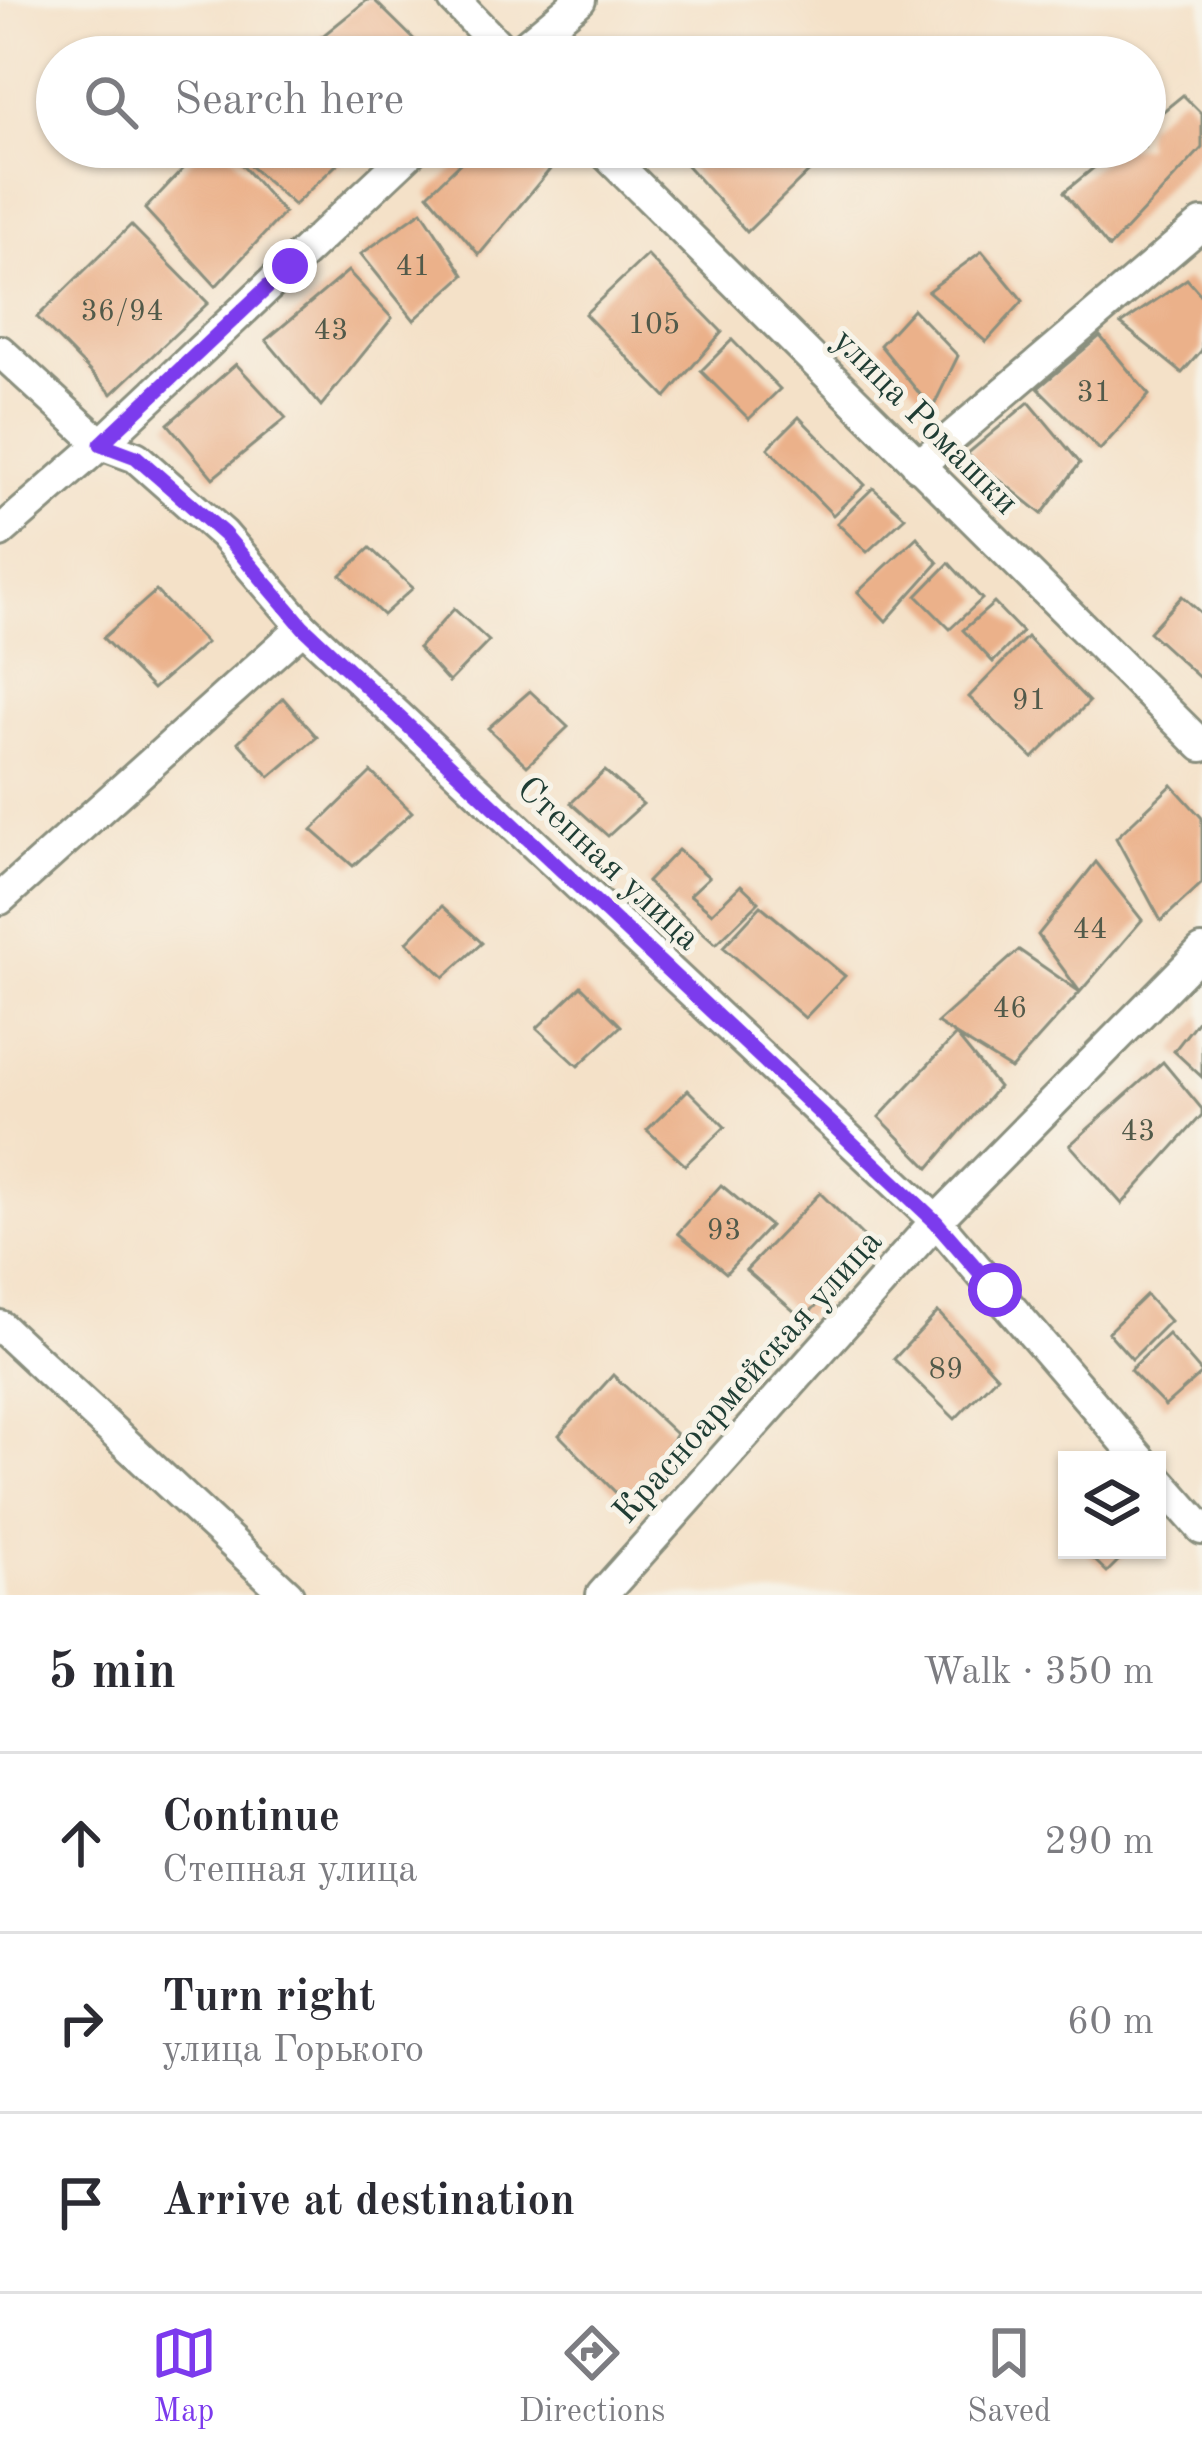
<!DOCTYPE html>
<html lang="en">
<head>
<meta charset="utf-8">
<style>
  body { margin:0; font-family:"Old Standard TT",serif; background:#f2f2f3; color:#2b2b33 }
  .controls { position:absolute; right:36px; bottom:36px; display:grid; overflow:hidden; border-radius:0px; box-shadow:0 3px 9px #0004 }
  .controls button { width:108px; height:108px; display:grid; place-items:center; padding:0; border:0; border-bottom:3px solid #e1e1e2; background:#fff; color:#2b2b33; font:60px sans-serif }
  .stop { position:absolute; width:36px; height:36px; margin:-27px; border:9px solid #7c3aed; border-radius:50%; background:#fff }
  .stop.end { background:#7c3aed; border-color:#fff; box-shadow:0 3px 12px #0008 }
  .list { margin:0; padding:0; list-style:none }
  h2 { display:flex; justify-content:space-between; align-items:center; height:156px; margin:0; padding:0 48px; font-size:51px }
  h2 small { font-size:39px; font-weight:400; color:#7c7c81 }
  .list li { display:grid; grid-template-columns:78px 1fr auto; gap:36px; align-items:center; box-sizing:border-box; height:180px; padding:0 48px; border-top:3px solid #e1e1e2 }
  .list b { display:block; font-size:45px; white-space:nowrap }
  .list p { margin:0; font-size:39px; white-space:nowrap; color:#7c7c81 }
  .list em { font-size:39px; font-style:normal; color:#7c7c81 }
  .icon { flex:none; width:66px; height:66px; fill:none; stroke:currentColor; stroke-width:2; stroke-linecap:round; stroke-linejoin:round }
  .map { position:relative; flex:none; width:1202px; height:1595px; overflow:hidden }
  .search { position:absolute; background:#fff; box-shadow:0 3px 9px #0004; left:36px; right:36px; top:36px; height:132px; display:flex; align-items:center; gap:30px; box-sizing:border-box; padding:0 42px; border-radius:66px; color:#7c7c81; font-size:45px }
  .sheet { height:696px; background:#fff }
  nav { display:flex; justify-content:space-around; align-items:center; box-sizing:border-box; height:168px; border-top:3px solid #e1e1e2; background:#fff; font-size:33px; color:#7c7c81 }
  nav a { display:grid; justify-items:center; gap:6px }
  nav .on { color:#7c3aed }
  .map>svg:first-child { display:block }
  .building { fill:#ebb18a }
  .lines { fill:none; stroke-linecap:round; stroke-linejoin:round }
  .minor-casing { stroke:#8a8f7e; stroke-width:36 }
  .minor { stroke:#fff; stroke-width:30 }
  .route { stroke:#7c3aed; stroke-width:15 }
  .labels { text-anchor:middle; stroke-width:10; stroke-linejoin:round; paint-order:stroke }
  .number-label { font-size:30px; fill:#525a4a }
  .street-label { font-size:36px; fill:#1f3d34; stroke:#f7f3e8 }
</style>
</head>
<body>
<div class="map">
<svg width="1202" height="1595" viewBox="0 0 1202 1595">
  <rect width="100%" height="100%" fill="#f7f3e8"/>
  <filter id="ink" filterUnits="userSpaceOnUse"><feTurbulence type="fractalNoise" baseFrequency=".00833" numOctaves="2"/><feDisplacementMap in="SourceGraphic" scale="24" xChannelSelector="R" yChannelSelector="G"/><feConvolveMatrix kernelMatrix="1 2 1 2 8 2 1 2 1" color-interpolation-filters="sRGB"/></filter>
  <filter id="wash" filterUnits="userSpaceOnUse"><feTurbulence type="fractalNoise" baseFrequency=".004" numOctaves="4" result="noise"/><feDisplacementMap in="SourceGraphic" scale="48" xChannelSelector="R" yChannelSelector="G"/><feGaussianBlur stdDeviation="2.7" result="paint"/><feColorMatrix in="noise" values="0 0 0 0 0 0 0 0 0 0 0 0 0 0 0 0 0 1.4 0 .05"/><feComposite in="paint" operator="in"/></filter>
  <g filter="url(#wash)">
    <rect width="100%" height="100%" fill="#f4e1c8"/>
    <g id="blocks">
      <g class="building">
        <polygon points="367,0 374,0 432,57 303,57 300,54"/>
        <polygon points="1183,95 1202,114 1202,148 1109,248 1064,192 1119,147 1145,147 1145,126"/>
        <polygon points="204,147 226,147 284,213 216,286 145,209"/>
        <polygon points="229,147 355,147 294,205"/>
        <polygon points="477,147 532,147 552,167 479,255 428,194"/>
        <polygon points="677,147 834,147 747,232 674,151"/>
        <polygon points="422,211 464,275 414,320 361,254"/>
        <polygon points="131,225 208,303 112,394 37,317"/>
        <polygon points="982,251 1023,301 986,342 928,291"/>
        <polygon points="647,255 722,332 666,397 585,314"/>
        <polygon points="348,271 392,318 321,406 266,340"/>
        <polygon points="1187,279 1202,296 1202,350 1182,373 1121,324"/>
        <polygon points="913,309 958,356 932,409 880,345"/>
        <polygon points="1100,336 1149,395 1100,450 1038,388"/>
        <polygon points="732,340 780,389 749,419 701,371"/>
        <polygon points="236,364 286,418 213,478 168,424"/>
        <polygon points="1029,402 1080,463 1042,514 967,454"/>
        <polygon points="799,417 865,485 833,515 768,448"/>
        <polygon points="873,488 905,517 867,552 837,523"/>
        <polygon points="917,537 938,563 886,621 858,592"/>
        <polygon points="370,548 413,588 383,615 341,575"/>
        <polygon points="949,563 982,599 950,629 917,596"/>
        <polygon points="156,591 206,643 153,689 103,638"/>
        <polygon points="1182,596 1202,614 1202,680 1149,632"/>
        <polygon points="994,603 1022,632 993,662 963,630"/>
        <polygon points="454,609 489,641 449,682 418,648"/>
        <polygon points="1027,637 1089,702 1033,758 969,697"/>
        <polygon points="530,691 568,727 527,766 488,728"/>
        <polygon points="283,698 317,737 270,777 238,742"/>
        <polygon points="605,771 643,804 608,836 571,803"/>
        <polygon points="371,772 412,812 353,866 312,830"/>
        <polygon points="1172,785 1202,818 1202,883 1161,921 1116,838"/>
        <polygon points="678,850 709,877 690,895 712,913 741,885 759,902 716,944 647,882"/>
        <polygon points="1096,862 1142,920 1080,992 1011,1069 956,1035 998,1087 929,1168 879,1117 956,1035 937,1023 1019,950 1080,992 1038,935"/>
        <polygon points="442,906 482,943 444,977 407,942"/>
        <polygon points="761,906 845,976 805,1018 723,947"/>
        <polygon points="581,986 621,1026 578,1066 537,1028"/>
        <polygon points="1202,1015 1202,1077 1174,1051"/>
        <polygon points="1163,1062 1202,1109 1202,1115 1122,1204 1070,1145"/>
        <polygon points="688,1090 725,1127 685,1165 647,1130"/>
        <polygon points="721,1185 770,1226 726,1273 678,1233"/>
        <polygon points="820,1193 874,1247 803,1319 746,1270"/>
        <polygon points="1146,1295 1170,1321 1132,1359 1108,1332"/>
        <polygon points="938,1312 997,1376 955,1419 894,1359"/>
        <polygon points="1168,1334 1202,1373 1165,1406 1130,1370"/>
        <polygon points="613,1375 676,1434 630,1507 559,1435"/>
        <polygon points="1084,1550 1129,1550 1107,1572"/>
      </g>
    </g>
  </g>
  <g filter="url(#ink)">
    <use href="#blocks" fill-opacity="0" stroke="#8a8f7e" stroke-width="3"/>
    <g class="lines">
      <defs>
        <g id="minor">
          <polyline points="454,0 509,57"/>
          <polyline points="512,57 580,0"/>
          <polyline points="599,147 1202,746"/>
          <polyline points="0,351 101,444 136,457 223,534 303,627 936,1221 1141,1460"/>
          <polyline points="918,466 1202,224"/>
          <polyline points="0,532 101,444 416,147"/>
          <polyline points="0,899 303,627"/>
          <polyline points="0,1326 288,1595"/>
          <polyline points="1157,1478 1202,1529"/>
          <polyline points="602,1595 936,1221 1202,951"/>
        </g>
      </defs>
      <use href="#minor" class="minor-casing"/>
      <use href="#minor" class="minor"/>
    </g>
  </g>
  <g class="lines" filter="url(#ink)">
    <polyline class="route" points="290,266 101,444 136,457 224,534 303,627 936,1222 995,1290"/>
  </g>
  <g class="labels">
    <g class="number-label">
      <text x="413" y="275">41</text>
      <text x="122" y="320">36/94</text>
      <text x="654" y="333">105</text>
      <text x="331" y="339">43</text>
      <text x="1094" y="401">31</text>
      <text x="1029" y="709">91</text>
      <text x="1090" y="938">44</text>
      <text x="1010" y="1017">46</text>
      <text x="1138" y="1140">43</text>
      <text x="724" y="1239">93</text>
      <text x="946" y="1378">89</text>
    </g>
    <g class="street-label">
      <text transform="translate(927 420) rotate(45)" y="13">улица Ромашки</text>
      <text transform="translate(610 862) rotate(43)" y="13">Степная улица</text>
      <text transform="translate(746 1375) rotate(-48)" y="13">Красноармейская улица</text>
    </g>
  </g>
</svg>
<div class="controls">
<button><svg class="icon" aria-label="layers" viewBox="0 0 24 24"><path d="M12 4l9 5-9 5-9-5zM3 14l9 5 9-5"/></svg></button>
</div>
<div class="stop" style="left:995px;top:1290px"></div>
<div class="stop end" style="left:290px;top:266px"></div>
<div class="search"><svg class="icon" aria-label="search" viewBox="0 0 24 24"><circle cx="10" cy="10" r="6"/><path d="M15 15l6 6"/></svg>Search here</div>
</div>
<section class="sheet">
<h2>5 min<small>Walk · 350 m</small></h2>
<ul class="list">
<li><svg class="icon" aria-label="ahead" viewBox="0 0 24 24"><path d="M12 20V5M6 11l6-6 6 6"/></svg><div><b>Continue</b><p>Степная улица</p></div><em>290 m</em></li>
<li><svg class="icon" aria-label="right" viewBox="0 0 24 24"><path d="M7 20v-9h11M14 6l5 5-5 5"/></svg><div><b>Turn right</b><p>улица Горького</p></div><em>60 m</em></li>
<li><svg class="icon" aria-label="arrive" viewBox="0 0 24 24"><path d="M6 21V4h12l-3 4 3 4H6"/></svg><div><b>Arrive at destination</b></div></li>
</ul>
</section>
<nav>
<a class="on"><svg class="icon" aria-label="map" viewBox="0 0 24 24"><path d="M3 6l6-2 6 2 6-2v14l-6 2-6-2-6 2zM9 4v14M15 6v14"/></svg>Map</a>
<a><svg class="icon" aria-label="directions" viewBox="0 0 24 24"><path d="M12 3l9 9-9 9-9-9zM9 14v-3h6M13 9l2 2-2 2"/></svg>Directions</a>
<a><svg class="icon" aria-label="saved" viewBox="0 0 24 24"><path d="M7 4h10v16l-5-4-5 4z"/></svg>Saved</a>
</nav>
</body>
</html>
